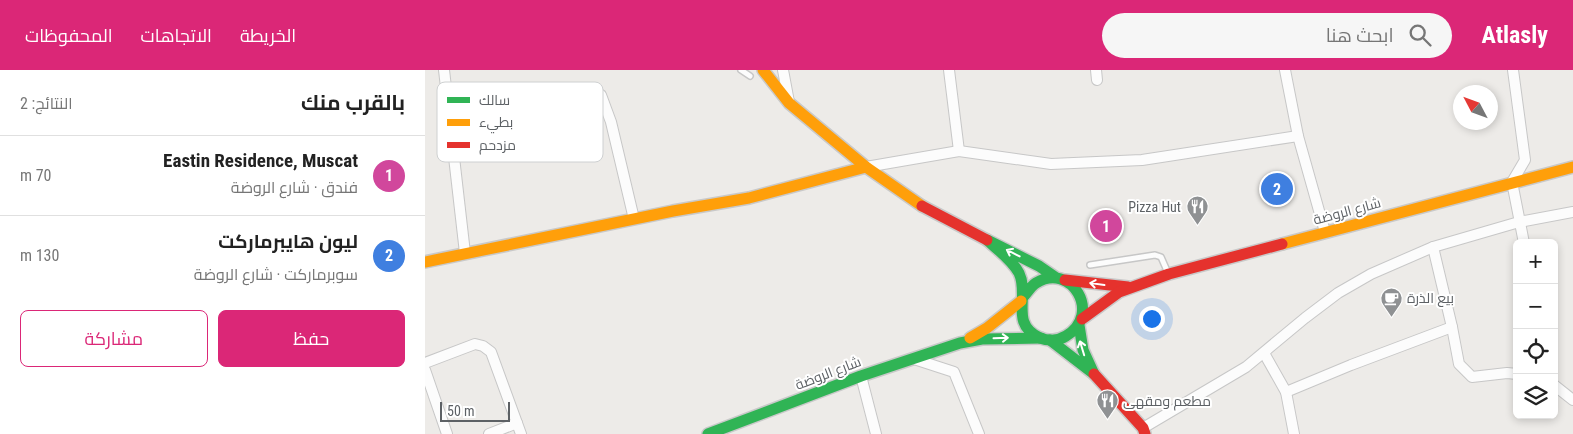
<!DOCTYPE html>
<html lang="ar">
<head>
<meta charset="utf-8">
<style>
  body { margin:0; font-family:"Roboto Condensed",Cairo,sans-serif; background:#f6f6f6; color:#222; direction:rtl }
  .controls { position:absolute; right:15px; bottom:15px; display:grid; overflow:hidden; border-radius:8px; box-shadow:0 2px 8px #0003 }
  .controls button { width:45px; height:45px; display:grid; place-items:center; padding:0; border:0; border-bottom:1px solid #e0e0e0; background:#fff; color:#222; font:25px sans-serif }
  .compass { position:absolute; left:1028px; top:15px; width:45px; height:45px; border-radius:50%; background:#fff; box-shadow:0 2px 8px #0003; rotate:311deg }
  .scale { position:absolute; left:15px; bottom:12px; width:70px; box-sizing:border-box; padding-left:5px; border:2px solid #5d6165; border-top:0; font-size:14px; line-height:18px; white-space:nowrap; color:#5d6165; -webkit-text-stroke:4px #fff; paint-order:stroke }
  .you { position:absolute; left:726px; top:248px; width:18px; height:18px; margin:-12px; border:4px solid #fff; border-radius:50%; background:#1a73e8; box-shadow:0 0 0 8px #1a73e833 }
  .badge { display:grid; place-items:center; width:32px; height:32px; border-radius:50%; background:#db2777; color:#fff; font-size:16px; font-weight:700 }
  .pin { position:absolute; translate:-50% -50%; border:2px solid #fff; box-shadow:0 1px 5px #0006 }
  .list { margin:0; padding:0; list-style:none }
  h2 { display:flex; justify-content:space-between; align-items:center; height:65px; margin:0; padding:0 20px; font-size:21px }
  h2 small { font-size:16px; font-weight:400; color:#767676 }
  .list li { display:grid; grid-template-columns:32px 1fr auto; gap:15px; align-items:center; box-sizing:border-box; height:80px; padding:0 20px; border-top:1px solid #e0e0e0 }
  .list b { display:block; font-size:19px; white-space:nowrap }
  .list p { margin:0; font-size:16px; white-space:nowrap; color:#767676 }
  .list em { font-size:16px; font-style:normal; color:#767676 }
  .actions { display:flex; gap:10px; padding:15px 20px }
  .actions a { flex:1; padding:11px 0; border:1px solid #db2777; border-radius:8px; text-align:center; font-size:18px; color:#db2777 }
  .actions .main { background:#db2777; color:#fff }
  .icon { flex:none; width:28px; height:28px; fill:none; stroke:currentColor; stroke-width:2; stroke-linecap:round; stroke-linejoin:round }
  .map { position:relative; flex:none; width:1148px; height:364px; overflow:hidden; direction:ltr }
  header { display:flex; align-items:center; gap:30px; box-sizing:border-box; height:70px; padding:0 25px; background:#db2777; color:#fff }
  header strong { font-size:24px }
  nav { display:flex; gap:28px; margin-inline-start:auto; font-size:18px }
  .search { width:350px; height:45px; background:#f6f6f6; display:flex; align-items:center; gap:12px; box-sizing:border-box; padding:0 18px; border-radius:28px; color:#767676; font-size:19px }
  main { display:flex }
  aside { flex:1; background:#fff }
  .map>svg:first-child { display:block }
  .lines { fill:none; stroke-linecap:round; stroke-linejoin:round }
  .lane-casing { stroke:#c7c7c7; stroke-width:8 }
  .street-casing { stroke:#c7c7c7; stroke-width:12 }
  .fast-casing { stroke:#c9c9c9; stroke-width:14 }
  .slow-casing { stroke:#c9c9c9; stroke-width:14 }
  .jam-casing { stroke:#c9c9c9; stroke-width:14 }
  .lane { stroke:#fcfcfc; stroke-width:5 }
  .street { stroke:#fcfcfc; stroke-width:10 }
  .fast { stroke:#30b455; stroke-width:11 }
  .slow { stroke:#ff9f0a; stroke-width:11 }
  .jam { stroke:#e5322d; stroke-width:11 }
  .oneway { stroke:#fff }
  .labels { text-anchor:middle; stroke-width:4; stroke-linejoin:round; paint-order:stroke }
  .poi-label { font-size:14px; fill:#5d6165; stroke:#fff; text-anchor:start }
  .street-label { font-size:14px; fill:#5d6165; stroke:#fff }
  .key { fill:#fff; stroke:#ced0d1; stroke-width:1 }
  .key-label { font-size:14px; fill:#5d6165 }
</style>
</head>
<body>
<header>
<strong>Atlasly</strong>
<div class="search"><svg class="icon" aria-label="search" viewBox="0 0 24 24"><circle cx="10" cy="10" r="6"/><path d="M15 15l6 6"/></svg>ابحث هنا</div>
<nav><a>الخريطة</a><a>الاتجاهات</a><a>المحفوظات</a></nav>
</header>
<main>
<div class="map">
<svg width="1148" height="364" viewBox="0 0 1148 364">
  <rect width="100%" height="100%" fill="#edebe8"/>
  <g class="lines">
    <defs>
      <g id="lane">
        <polyline points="316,0 325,6"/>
        <polyline points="665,195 730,185 736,187 743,203"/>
      </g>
      <g id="street">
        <polyline points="19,0 40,183"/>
        <polyline points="358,0 364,32"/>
        <polyline points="524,0 534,81"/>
        <polyline points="671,0 672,10"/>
        <polyline points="860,0 873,66 900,162"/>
        <polyline points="1088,0 1100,90 1087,112 1099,173"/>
        <polyline points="176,25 186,52 209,149"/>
        <polyline points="27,66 112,57"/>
        <polyline points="441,97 534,81 626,94 717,90 873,66"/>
        <polyline points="1008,177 1027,257 1034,294 1047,307 1082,303 1092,304"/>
        <polyline points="839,283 861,322 869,364"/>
        <polyline points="489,289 529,302 554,364"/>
        <polyline points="0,293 50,274 58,276 66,282 96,364"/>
        <polyline points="0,300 22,364"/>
        <polyline points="436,306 451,364"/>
        <polyline points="1129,315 1148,330"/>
        <polyline points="861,322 926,295 1027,257"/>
        <polyline points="718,358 821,297 880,248 913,223 946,204 1008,177 1094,152 1148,142"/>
        <polyline points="64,364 92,353"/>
      </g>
      <g id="fast">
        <path d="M598,227c4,-4 8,-11 13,-14 35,-22 67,31 30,53 -8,5 -18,5 -26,2 -31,-14 -10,-42 -21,-65 -7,-13 -21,-23 -32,-33l52,26 16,11"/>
        <polyline points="625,270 669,304 658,280 654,255"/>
        <polyline points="283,364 436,306 535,273 557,269 616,268"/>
      </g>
      <g id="slow">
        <polyline points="338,0 364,33 441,97 497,136"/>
        <polyline points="857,174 1148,97"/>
        <polyline points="0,192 248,141 324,128 441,97"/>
        <polyline points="545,268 562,258 596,231"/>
      </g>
      <g id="jam">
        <polyline points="497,136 562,170"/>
        <polyline points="640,210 703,217"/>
        <polyline points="657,249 694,222 744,204 857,174"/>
        <polyline points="669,304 718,358 720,364"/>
      </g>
    </defs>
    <use href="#lane" class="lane-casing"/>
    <use href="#street" class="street-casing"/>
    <use href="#fast" class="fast-casing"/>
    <use href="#slow" class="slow-casing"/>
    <use href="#jam" class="jam-casing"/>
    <use href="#lane" class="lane"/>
    <use href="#street" class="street"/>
    <use href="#fast" class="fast"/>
    <use href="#slow" class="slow"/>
    <use href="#jam" class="jam"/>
  </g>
  <defs><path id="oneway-shaft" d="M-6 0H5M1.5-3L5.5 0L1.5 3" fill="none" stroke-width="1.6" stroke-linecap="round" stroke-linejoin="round" transform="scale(1.25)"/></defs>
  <g class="oneway">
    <use href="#oneway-shaft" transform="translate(588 183) rotate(-153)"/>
    <use href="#oneway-shaft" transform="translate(672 214) rotate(-172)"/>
    <use href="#oneway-shaft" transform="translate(576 268) rotate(-2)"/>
    <use href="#oneway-shaft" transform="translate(657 278) rotate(-107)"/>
  </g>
  <defs>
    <symbol id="restaurant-pin" viewBox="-11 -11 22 30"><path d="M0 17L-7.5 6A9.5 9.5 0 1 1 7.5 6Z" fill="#8f9193" stroke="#fff"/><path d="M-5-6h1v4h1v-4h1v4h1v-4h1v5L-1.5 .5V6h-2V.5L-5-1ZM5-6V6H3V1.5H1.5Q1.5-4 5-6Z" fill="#fff"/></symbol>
    <symbol id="cafe-pin" viewBox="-11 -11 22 30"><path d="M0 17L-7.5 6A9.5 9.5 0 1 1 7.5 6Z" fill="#8f9193" stroke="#fff"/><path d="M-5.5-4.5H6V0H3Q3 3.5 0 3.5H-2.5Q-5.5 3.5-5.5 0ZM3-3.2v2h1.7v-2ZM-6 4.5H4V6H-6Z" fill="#fff"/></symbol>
  </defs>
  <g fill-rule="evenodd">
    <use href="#restaurant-pin" x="760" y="124" width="25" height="34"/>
    <use href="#cafe-pin" x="954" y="216" width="25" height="34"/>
    <use href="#restaurant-pin" x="670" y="318" width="25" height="34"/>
  </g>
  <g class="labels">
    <g class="poi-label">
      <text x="756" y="142" text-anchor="end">Pizza Hut</text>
      <text x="982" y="233">بيع الذرة</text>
      <text x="698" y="336">مطعم ومقهى</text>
    </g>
    <g class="street-label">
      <text transform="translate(922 141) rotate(-15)" y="5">شارع الروضة</text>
      <text transform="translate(403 303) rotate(-21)" y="5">شارع الروضة</text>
    </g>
  </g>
  <rect x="12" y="12" width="166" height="80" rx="8" class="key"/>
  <rect x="22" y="27" width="23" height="6" fill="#30b455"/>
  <rect x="22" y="49" width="23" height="7" fill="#ff9f0a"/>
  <rect x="22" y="72" width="23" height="6" fill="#e5322d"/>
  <g class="key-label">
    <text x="54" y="35">سالك</text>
    <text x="54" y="57">بطيء</text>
    <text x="54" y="80">مزدحم</text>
  </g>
</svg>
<div class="controls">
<button>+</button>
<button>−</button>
<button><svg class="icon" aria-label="locate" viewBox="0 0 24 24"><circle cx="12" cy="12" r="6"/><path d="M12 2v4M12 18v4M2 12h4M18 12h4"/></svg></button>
<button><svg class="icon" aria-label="layers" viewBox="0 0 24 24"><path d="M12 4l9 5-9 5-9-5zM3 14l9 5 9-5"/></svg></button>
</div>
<svg class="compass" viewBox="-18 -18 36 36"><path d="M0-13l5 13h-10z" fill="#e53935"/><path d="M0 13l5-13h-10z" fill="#767676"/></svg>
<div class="scale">50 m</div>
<div class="you"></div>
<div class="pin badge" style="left:681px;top:156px;background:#d1479c">1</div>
<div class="pin badge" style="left:852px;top:119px;background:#3f7fe0">2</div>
</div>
<aside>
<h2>بالقرب منك<small>النتائج: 2</small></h2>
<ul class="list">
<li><span class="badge" style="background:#d1479c">1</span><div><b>Eastin Residence, Muscat</b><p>فندق · شارع الروضة</p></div><em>70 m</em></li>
<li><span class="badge" style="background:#3f7fe0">2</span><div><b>ليون هايبرماركت</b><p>سوبرماركت · شارع الروضة</p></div><em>130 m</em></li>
</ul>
<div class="actions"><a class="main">حفظ</a><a>مشاركة</a></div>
</aside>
</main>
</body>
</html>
